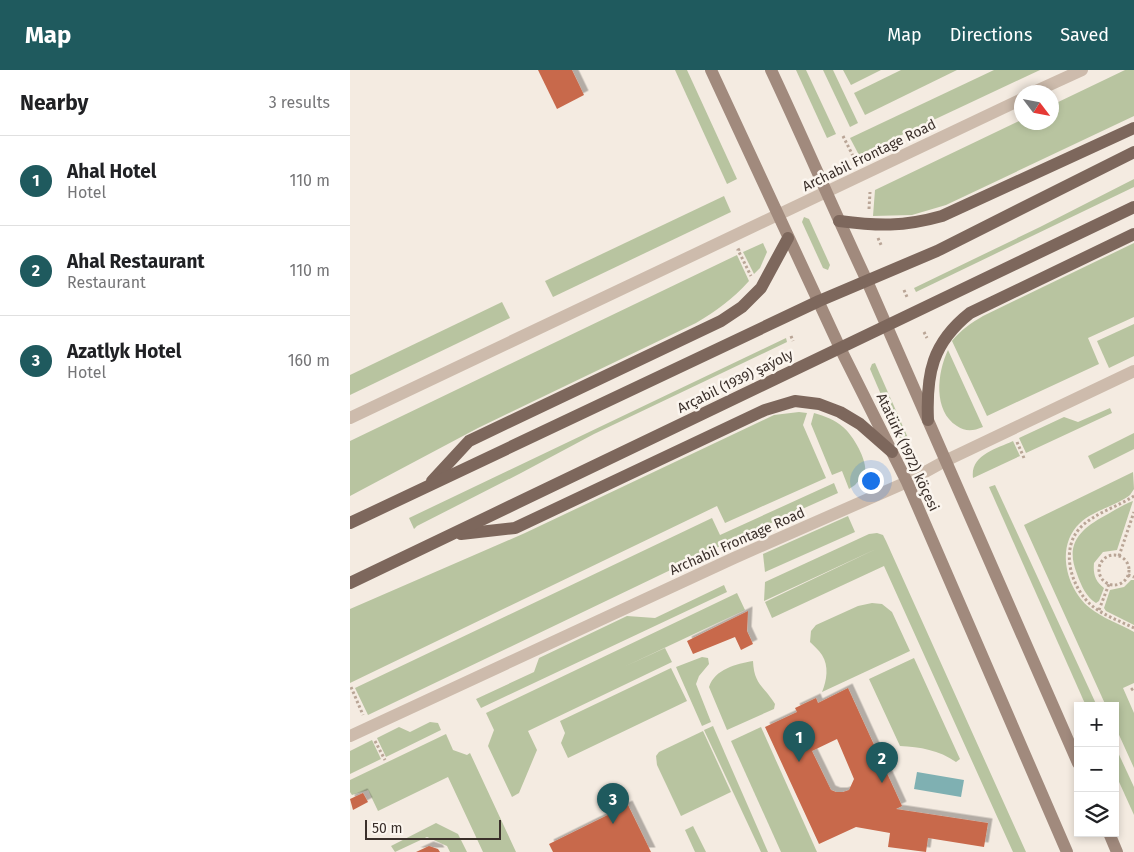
<!DOCTYPE html>
<html lang="en">
<head>
<meta charset="utf-8">
<style>
  body { margin:0; font-family:"Fira Sans",sans-serif; background:#f2f2f2; color:#202124 }
  .controls { position:absolute; right:15px; bottom:15px; display:grid; overflow:hidden; border-radius:0px; box-shadow:0 2px 8px #0003 }
  .controls button { width:45px; height:45px; display:grid; place-items:center; padding:0; border:0; border-bottom:1px solid #e0e0e0; background:#fff; color:#202124; font:25px sans-serif }
  .compass { position:absolute; left:664px; top:15px; width:45px; height:45px; border-radius:50%; background:#fff; box-shadow:0 2px 8px #0003; rotate:122deg }
  .scale { position:absolute; left:15px; bottom:12px; width:136px; box-sizing:border-box; padding-left:5px; border:2px solid #3b302b; border-top:0; font-size:14px; line-height:18px; white-space:nowrap; color:#3b302b; -webkit-text-stroke:4px #fbf5ee; paint-order:stroke }
  .you { position:absolute; left:520px; top:410px; width:18px; height:18px; margin:-12px; border:4px solid #fff; border-radius:50%; background:#1a73e8; box-shadow:0 0 0 8px #1a73e833 }
  .badge { display:grid; place-items:center; width:32px; height:32px; border-radius:50%; background:#1f5a5e; color:#fff; font-size:16px; font-weight:700 }
  .pin { position:absolute; translate:-50% -41px; filter:drop-shadow(0 1px 2px #0008) }
  .pin::after { content:''; position:absolute; top:26px; width:18px; height:15px; background:inherit; clip-path:polygon(0 0,100% 0,50% 100%) }
  .list { margin:0; padding:0; list-style:none }
  h2 { display:flex; justify-content:space-between; align-items:center; height:65px; margin:0; padding:0 20px; font-size:21px }
  h2 small { font-size:16px; font-weight:400; color:#757577 }
  .list li { display:grid; grid-template-columns:32px 1fr auto; gap:15px; align-items:center; box-sizing:border-box; height:90px; padding:0 20px; border-top:1px solid #e0e0e0 }
  .list b { display:block; font-size:19px; white-space:nowrap }
  .list p { margin:0; font-size:16px; white-space:nowrap; color:#757577 }
  .list em { font-size:16px; font-style:normal; color:#757577 }
  .icon { flex:none; width:28px; height:28px; fill:none; stroke:currentColor; stroke-width:2; stroke-linecap:round; stroke-linejoin:round }
  .map { position:relative; flex:none; width:784px; height:782px; overflow:hidden }
  header { display:flex; align-items:center; gap:30px; box-sizing:border-box; height:70px; padding:0 25px; background:#1f5a5e; color:#fff }
  header strong { font-size:24px }
  nav { display:flex; gap:28px; margin-inline-start:auto; font-size:18px }
  main { display:flex }
  aside { flex:1; background:#fff }
  .map>svg:first-child { display:block }
  .green { fill:#b8c4a0 }
  .water { fill:#7fb0b2 }
  .building { fill:#c8694b; fill-rule:evenodd; filter:url(#shadow) }
  .lines { fill:none; stroke-linecap:round; stroke-linejoin:round }
  .path { stroke:#b9a596; stroke-width:3; stroke-dasharray:2.5 2.5; stroke-linecap:butt }
  .minor { stroke:#cdbbac; stroke-width:12 }
  .secondary { stroke:#a18a7d; stroke-width:12 }
  .primary { stroke:#7d675c; stroke-width:12 }
  .labels { text-anchor:middle; stroke-width:5; stroke-linejoin:round; paint-order:stroke }
  .street-label { font-size:14px; fill:#3b302b; stroke:#fbf5ee }
</style>
</head>
<body>
<header>
<strong>Map</strong>
<nav><a>Map</a><a>Directions</a><a>Saved</a></nav>
</header>
<main>
<aside>
<h2>Nearby<small>3 results</small></h2>
<ul class="list">
<li><span class="badge">1</span><div><b>Ahal Hotel</b><p>Hotel</p></div><em>110 m</em></li>
<li><span class="badge">2</span><div><b>Ahal Restaurant</b><p>Restaurant</p></div><em>110 m</em></li>
<li><span class="badge">3</span><div><b>Azatlyk Hotel</b><p>Hotel</p></div><em>160 m</em></li>
</ul>
</aside>
<div class="map">
<svg width="784" height="782" viewBox="0 0 784 782">
  <defs>
    <filter id="shadow"><feDropShadow dx="4.5" dy="-4.5" stdDeviation="0" flood-color="#0004"/></filter>
  </defs>
  <rect width="100%" height="100%" fill="#f4ebe1"/>
  <g class="green">
    <polygon points="325,0 337,0 387,109 377,114"/>
    <polygon points="446,0 456,0 486,64 477,68"/>
    <polygon points="473,0 483,0 508,53 500,57"/>
    <polygon points="493,0 531,0 501,15"/>
    <polygon points="551,0 607,0 515,45 504,23"/>
    <polygon points="644,0 690,0 509,85 500,68"/>
    <polygon points="775,0 784,0 784,46 596,135 562,145 523,146 525,120 671,50 672,52 702,52 702,35"/>
    <polygon points="784,109 784,117 566,222 564,218 690,157"/>
    <polygon points="374,126 381,142 203,227 195,211"/>
    <polygon points="454,147 459,149 480,195 478,200 473,198 452,152"/>
    <polygon points="413,173 417,182 410,198 404,204 393,182"/>
    <path d="M784,173v74l-46,21 11,26 -112,52 -35,-75c9,-11 19,-18 31,-25z"/>
    <path d="M387,185l12,26c-16,18 -33,30 -53,42l-218,105 -128,68v-55z"/>
    <polygon points="152,232 160,248 0,325 0,305"/>
    <polygon points="784,254 784,286 759,298 747,271"/>
    <polygon points="436,268 437,272 244,364 171,403 67,456 64,459 59,448"/>
    <path d="M598,280l35,77c-10,4 -17,5 -26,-1 -24,-15 -20,-53 -9,-76z"/>
    <polygon points="525,293 558,368 556,373 551,371 520,299 522,294"/>
    <polygon points="760,338 762,343 676,383 669,368 714,347 728,352"/>
    <polygon points="449,342 457,343 453,355 476,408 375,453 367,436 0,613 0,539 175,463 424,345"/>
    <path d="M464,343c11,3 21,7 29,14 10,8 25,34 22,46l-10,12 -6,4 -7,-18 -10,4 -21,-51z"/>
    <polygon points="784,363 784,379 744,399 738,386"/>
    <path d="M663,371l7,15 -47,22c-3,-23 23,-29 40,-37z"/>
    <path d="M783,402l1,17 -4,6c-16,12 -36,15 -50,28 -25,23 -14,66 10,85 12,10 30,16 44,24v51l-11,5 11,25v55l-19,-42v-20h-9l-82,-181z"/>
    <polygon points="484,413 488,423 383,470 18,645 5,618 362,448 370,465"/>
    <polygon points="645,415 747,636 736,636 639,417"/>
    <path d="M783,431l-16,49 -14,2 -9,11c-1,11 1,18 10,25l-5,13 -3,2c-10,-6 -15,-18 -19,-29 -13,-32 5,-46 31,-60 8,-5 17,-10 25,-13z"/>
    <polygon points="498,446 505,462 415,502 413,484"/>
    <polygon points="527,463 533,465 536,471 676,782 663,782 534,496 422,548 415,532 526,479 414,531 415,512 519,464"/>
    <polygon points="781,510 784,510 784,555 756,541 754,538 760,520 774,517"/>
    <polygon points="374,515 377,522 131,638 126,629 184,602 189,588 277,546 305,548"/>
    <polygon points="387,523 395,540 276,596 315,578 322,592 178,661 187,680 169,723 162,727 138,676 144,660 136,643"/>
    <path d="M522,533l10,1 10,8 18,39 -88,41c5,-12 7,-26 0,-37 -3,-5 -8,-9 -12,-13l1,-11 5,-6 42,-19z"/>
    <polygon points="352,587 358,588 359,594 349,606 346,614 361,652 352,656 326,597"/>
    <path d="M564,588l46,101 -4,3c-17,-12 -36,-15 -56,-16l-31,-67z"/>
    <path d="M403,591c1,24 11,25 22,43l-1,5 -47,21 -18,-43c6,-18 27,-23 44,-26z"/>
    <polygon points="321,598 337,631 218,688 211,673 215,663 210,651"/>
    <polygon points="80,652 88,653 91,660 36,687 27,668 49,657 60,662"/>
    <polygon points="363,656 418,782 411,782 354,660"/>
    <polygon points="411,657 467,782 431,782 381,671"/>
    <polygon points="353,661 381,722 331,746 307,695 306,686 309,682"/>
    <polygon points="96,664 103,680 117,685 120,683 166,782 133,782 98,707 28,741 18,720 2,725 0,722 0,710"/>
    <polygon points="22,670 31,689 0,704 0,681"/>
    <polygon points="765,676 784,717 784,745 765,703"/>
    <polygon points="86,753 108,764 117,782 100,782 97,776 77,767 45,782 41,776"/>
    <polygon points="343,756 356,782 345,782 335,760"/>
  </g>
  <polygon class="water" points="567,702 614,710 611,727 564,719"/>
  <g class="building">
    <polygon points="188,0 222,0 234,25 207,39"/>
    <polygon points="398,541 397,561 403,574 391,580 385,567 343,584 337,571"/>
    <path d="M498,618l54,118 -6,3 92,14 -4,24 -56,-9 -2,14 -38,-5 2,-14 -34,-6 -37,17 -54,-117 32,-15 -2,-4 21,-10 2,5zM487,669l17,40 -5,11 -6,2h-7l-5,-2 -19,-39z"/>
    <polygon points="13,723 18,732 3,740 0,729"/>
    <polygon points="278,735 301,782 203,782 199,774"/>
    <polygon points="79,776 88,779 90,782 66,782"/>
  </g>
  <g class="lines">
    <g class="path">
      <polyline points="493,66 505,90"/>
      <polyline points="519,139 520,122"/>
      <polyline points="528,168 532,177"/>
      <polyline points="390,179 388,180 401,206"/>
      <polyline points="554,220 557,227"/>
      <polyline points="574,262 577,268"/>
      <polyline points="441,266 443,271"/>
      <polyline points="667,372 674,388"/>
      <path d="M784,426c-17,11 -39,17 -53,31 -21,21 -11,58 9,77 12,11 30,17 44,24"/>
      <circle cx="764" cy="500" r="15"/>
      <polyline points="769,486 784,442"/>
      <polyline points="778,505 784,507"/>
      <polyline points="749,540 759,514"/>
      <polyline points="1,617 13,645"/>
      <polyline points="781,620 784,618"/>
      <polyline points="25,671 35,690"/>
    </g>
    <g class="minor">
      <polyline points="684,22 732,0"/>
      <polyline points="0,348 672,29"/>
      <polyline points="0,666 384,488 557,412 595,391 784,301"/>
    </g>
    <g class="secondary">
      <polyline points="361,0 490,278 557,412 717,782"/>
      <path d="M421,0c33,70 63,141 96,211l211,482"/>
      <polyline points="759,763 767,782"/>
    </g>
    <g class="primary">
      <path d="M489,151c39,5 64,6 103,-5l192,-88"/>
      <path d="M578,350c-2,-46 4,-77 42,-107l164,-79"/>
      <polyline points="82,411 119,371 371,251 392,237 411,218 438,168"/>
      <polyline points="0,453 469,231 587,181 784,82"/>
      <polyline points="111,464 165,458 415,340 445,331 469,334 490,342 510,354 542,382"/>
      <polyline points="0,513 784,137"/>
    </g>
  </g>
  <g class="labels">
    <g class="street-label">
      <text transform="translate(519 85) rotate(-26)" y="5">Archabil Frontage Road</text>
      <text transform="translate(385 311) rotate(-26)" y="5">Arçabil (1939) şaýoly</text>
      <text transform="translate(558 382) rotate(65)" y="5">Atatürk (1972) köçesi</text>
      <text transform="translate(387 471) rotate(-24)" y="5">Archabil Frontage Road</text>
    </g>
  </g>
</svg>
<div class="controls">
<button>+</button>
<button>−</button>
<button><svg class="icon" aria-label="layers" viewBox="0 0 24 24"><path d="M12 4l9 5-9 5-9-5zM3 14l9 5 9-5"/></svg></button>
</div>
<svg class="compass" viewBox="-18 -18 36 36"><path d="M0-13l5 13h-10z" fill="#e53935"/><path d="M0 13l5-13h-10z" fill="#757577"/></svg>
<div class="scale">50 m</div>
<div class="you"></div>
<div class="pin badge" style="left:449px;top:692px">1</div>
<div class="pin badge" style="left:532px;top:713px">2</div>
<div class="pin badge" style="left:263px;top:754px">3</div>
</div>
</main>
</body>
</html>
